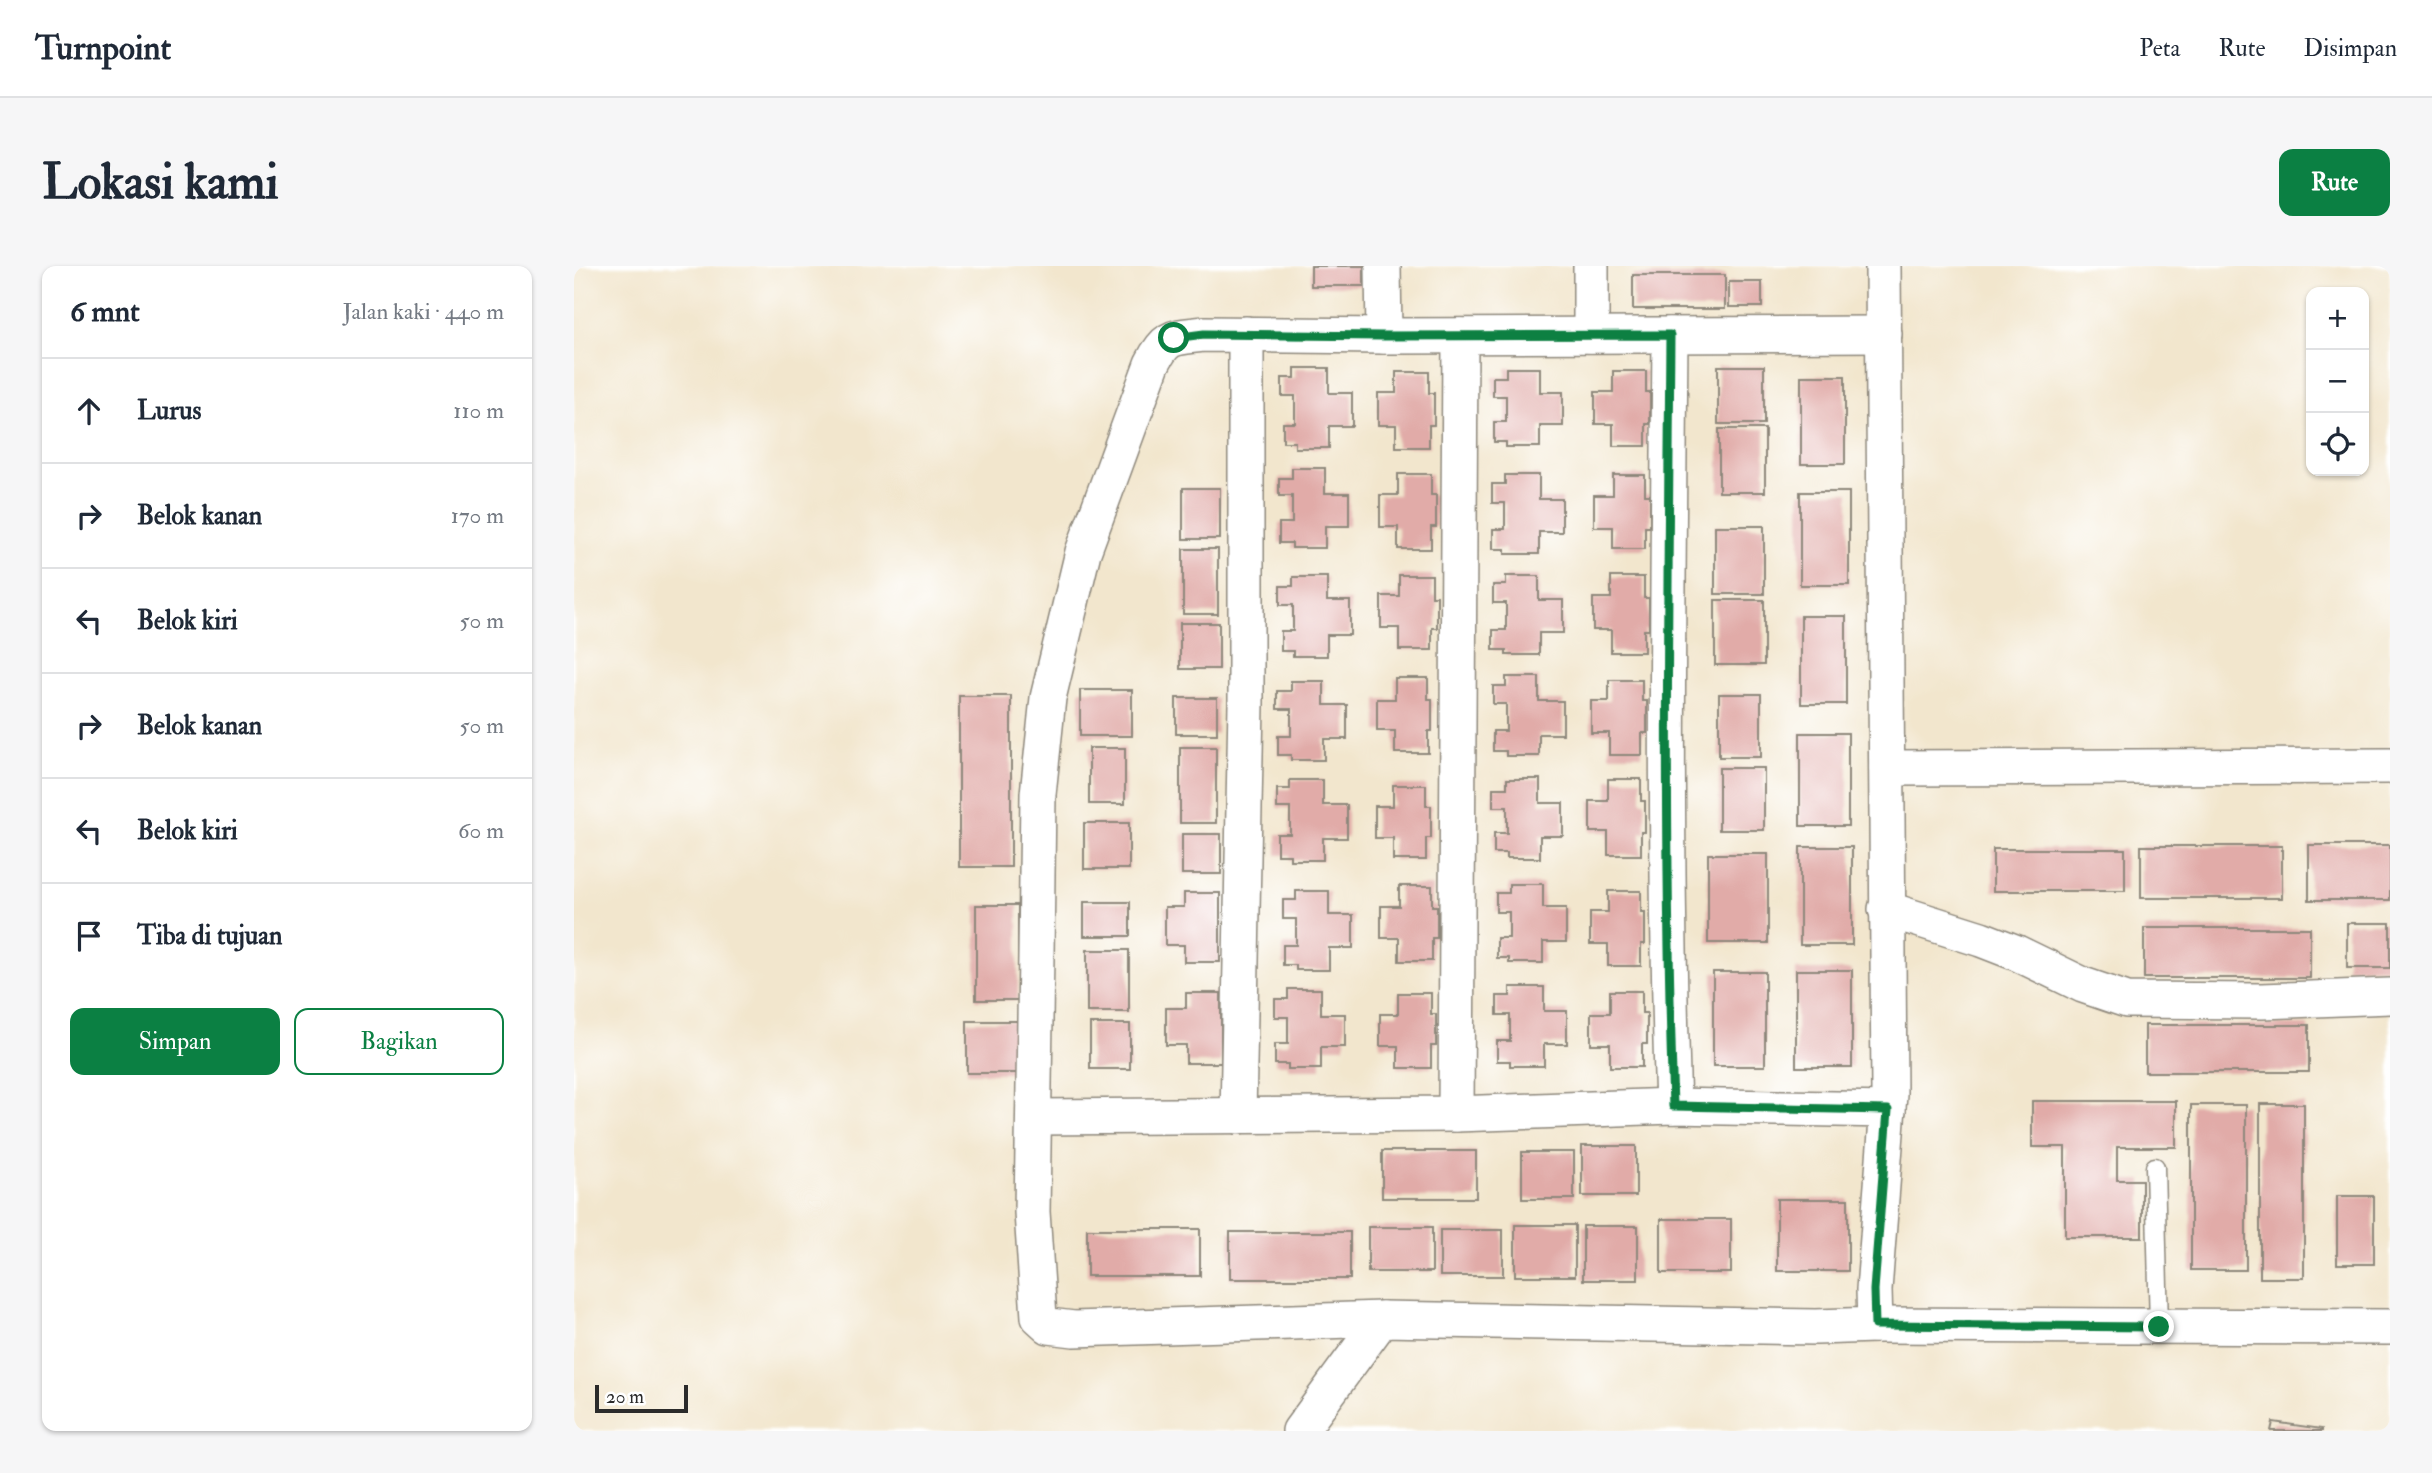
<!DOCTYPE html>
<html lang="id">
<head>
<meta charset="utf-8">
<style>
  body { margin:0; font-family:"IM FELL Double Pica",serif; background:#f6f6f7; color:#1f2937 }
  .controls { position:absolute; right:21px; top:21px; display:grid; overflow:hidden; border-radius:14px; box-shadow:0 2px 5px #0004 }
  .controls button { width:63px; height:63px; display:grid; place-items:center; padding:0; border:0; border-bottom:2px solid #e0e1e3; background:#fff; color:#1f2937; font:35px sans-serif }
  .scale { position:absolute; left:21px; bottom:18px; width:93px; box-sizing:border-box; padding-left:7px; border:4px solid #2b2b2b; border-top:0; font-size:19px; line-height:24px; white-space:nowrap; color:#2b2b2b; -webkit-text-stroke:5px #fff; paint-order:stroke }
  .stop { position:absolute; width:21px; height:21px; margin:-16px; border:5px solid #0b8043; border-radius:50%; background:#fff }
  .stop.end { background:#0b8043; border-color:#fff; box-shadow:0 2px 7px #0008 }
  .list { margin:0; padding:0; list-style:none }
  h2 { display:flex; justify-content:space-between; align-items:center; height:91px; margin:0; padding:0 28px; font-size:30px }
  h2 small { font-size:23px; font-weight:400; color:#747a83 }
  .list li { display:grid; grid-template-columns:46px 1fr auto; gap:21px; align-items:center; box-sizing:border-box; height:105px; padding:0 28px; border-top:2px solid #e0e1e3 }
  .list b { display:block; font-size:26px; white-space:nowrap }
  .list em { font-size:23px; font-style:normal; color:#747a83 }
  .actions { display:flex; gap:14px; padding:21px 28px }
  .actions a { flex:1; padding:16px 0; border:2px solid #0b8043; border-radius:14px; text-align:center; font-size:24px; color:#0b8043 }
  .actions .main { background:#0b8043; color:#fff }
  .icon { flex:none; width:38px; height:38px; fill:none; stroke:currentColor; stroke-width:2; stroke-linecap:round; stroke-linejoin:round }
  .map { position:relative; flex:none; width:1816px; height:1165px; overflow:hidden; border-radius:14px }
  header { display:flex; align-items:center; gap:42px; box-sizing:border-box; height:98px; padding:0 35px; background:#fff; border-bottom:2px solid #e0e1e3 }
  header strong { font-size:33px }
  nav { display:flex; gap:38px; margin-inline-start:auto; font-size:24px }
  .intro { display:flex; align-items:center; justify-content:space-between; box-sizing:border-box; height:168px; padding:0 42px }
  h1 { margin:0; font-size:49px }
  .button { padding:18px 32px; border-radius:14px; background:#0b8043; color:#fff; font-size:24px; font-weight:700 }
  main { display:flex; gap:42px; padding:0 42px }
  aside { flex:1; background:#fff; border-radius:14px; box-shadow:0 2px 5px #0004 }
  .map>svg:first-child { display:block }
  .building { fill:#e1aba8 }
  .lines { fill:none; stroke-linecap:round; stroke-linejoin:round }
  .lane-casing { stroke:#8e887c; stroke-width:21 }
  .street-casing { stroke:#8e887c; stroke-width:38 }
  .lane { stroke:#fff; stroke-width:18 }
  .street { stroke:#fff; stroke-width:35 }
  .route { stroke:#0b8043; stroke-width:9 }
</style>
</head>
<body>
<header>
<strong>Turnpoint</strong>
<nav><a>Peta</a><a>Rute</a><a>Disimpan</a></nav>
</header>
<div class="intro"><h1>Lokasi kami</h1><a class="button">Rute</a></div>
<main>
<aside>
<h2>6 mnt<small>Jalan kaki · 440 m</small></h2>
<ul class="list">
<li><svg class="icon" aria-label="ahead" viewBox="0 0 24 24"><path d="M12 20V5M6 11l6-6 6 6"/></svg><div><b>Lurus</b></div><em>110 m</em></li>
<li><svg class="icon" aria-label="right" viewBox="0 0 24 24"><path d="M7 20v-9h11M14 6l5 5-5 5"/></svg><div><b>Belok kanan</b></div><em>170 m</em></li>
<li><svg class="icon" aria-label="left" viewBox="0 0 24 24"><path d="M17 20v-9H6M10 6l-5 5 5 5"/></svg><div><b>Belok kiri</b></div><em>50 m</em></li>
<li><svg class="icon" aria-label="right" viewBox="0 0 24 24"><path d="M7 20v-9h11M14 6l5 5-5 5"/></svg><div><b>Belok kanan</b></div><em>50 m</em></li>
<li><svg class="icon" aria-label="left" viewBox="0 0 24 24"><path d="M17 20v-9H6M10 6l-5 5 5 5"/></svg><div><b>Belok kiri</b></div><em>60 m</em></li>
<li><svg class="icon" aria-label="arrive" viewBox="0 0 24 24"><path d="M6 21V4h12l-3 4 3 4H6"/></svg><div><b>Tiba di tujuan</b></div></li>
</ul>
<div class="actions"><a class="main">Simpan</a><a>Bagikan</a></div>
</aside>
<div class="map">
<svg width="1816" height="1165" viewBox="0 0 1816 1165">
  <rect width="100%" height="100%" fill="#fff"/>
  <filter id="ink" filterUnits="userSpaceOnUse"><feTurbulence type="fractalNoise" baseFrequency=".0143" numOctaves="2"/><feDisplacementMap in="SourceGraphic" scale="14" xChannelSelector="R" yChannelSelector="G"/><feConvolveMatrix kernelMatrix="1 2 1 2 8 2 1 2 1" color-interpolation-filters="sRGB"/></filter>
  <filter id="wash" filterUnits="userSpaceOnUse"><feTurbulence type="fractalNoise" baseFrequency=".00686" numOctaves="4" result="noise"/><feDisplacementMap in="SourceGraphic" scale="28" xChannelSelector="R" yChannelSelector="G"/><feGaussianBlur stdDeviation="1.57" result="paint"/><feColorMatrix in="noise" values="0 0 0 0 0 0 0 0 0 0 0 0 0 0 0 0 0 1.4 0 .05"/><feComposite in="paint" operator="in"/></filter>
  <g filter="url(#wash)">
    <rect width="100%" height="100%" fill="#f2e6cd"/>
    <g id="blocks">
      <g class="building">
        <rect x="737" y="0" width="53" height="20"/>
        <rect x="1059" y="9" width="92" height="34"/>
        <rect x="1155" y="16" width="33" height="25"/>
        <rect x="1144" y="100" width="46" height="58"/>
        <polygon points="721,102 755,102 755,127 778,127 778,160 755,160 755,182 721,182 721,176 709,176 709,157 721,157 721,130 708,130 708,112 721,112"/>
        <polygon points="932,102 966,102 966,126 989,126 989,160 966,160 966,181 932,181 932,176 920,176 920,156 932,156 932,130 919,130 919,111 932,111"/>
        <polygon points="1039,105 1072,105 1072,126 1076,126 1076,158 1072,158 1072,180 1039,180 1039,158 1021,158 1021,126 1039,126"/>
        <polygon points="822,106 855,106 855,127 860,127 860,159 855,159 855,181 822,181 822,159 804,159 804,127 822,127"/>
        <rect x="1227" y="110" width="44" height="88"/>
        <rect x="1145" y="163" width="46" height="63"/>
        <polygon points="718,202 751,202 751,227 775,227 775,260 751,260 751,282 718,282 718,277 705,277 705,257 718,257 718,230 705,230 705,212 718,212"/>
        <polygon points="824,208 857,208 857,229 862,229 862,261 857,261 857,283 824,283 824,261 806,261 806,229 824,229"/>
        <polygon points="931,209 965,209 965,233 988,233 988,266 965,266 965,288 931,288 931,283 919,283 919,263 931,263 931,237 918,237 918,218 931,218"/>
        <polygon points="1039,209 1071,209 1071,229 1076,229 1076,261 1071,261 1071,283 1039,283 1039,261 1020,261 1020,229 1039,229"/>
        <rect x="609" y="222" width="37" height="51"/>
        <rect x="1226" y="226" width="49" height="93"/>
        <rect x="1141" y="260" width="49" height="68"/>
        <rect x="609" y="283" width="35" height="65"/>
        <polygon points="825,309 858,309 858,330 863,330 863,362 858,362 858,384 825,384 825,362 807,362 807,330 825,330"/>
        <polygon points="932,310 965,310 965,334 989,334 989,367 965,367 965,389 932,389 932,384 919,384 919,364 932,364 932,337 919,337 919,319 932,319"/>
        <polygon points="719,311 753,311 753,335 776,335 776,369 753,369 753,390 719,390 719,385 707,385 707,365 719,365 719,339 706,339 706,320 719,320"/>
        <polygon points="1037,311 1070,311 1070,332 1075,332 1075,364 1070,364 1070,386 1037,386 1037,364 1019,364 1019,332 1037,332"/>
        <rect x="1141" y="334" width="49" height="65"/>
        <rect x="1227" y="350" width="45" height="88"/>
        <rect x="606" y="357" width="39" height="46"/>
        <polygon points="932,411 965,411 965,435 989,435 989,468 965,468 965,490 932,490 932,485 919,485 919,465 932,465 932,438 919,438 919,420 932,420"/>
        <polygon points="821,412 854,412 854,433 858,433 858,465 854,465 854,487 821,487 821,465 803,465 803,433 821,433"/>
        <polygon points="1035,414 1068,414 1068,435 1073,435 1073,467 1068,467 1068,489 1035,489 1035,467 1017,467 1017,435 1035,435"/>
        <polygon points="717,415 750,415 750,439 773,439 773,473 750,473 750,494 717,494 717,489 704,489 704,470 717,470 717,443 703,443 703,425 717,425"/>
        <rect x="506" y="424" width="52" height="46"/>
        <rect x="1145" y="428" width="42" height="63"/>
        <rect x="385" y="430" width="52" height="171"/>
        <rect x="602" y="432" width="41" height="36"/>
        <rect x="1226" y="467" width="48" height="93"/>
        <rect x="606" y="481" width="36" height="76"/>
        <rect x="515" y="482" width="36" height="56"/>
        <rect x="1145" y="502" width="45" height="62"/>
        <polygon points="933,513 966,513 966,537 989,537 989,570 966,570 966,592 933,592 933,587 920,587 920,567 933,567 933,541 919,541 919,522 933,522"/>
        <polygon points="1034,513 1067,513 1067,535 1071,535 1071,566 1067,566 1067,589 1034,589 1034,566 1016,566 1016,535 1034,535"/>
        <polygon points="716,514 749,514 749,539 773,539 773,572 749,572 749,594 716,594 716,589 703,589 703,568 716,568 716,542 703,542 703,523 716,523"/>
        <polygon points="819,519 852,519 852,540 857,540 857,572 852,572 852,594 819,594 819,572 801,572 801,540 819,540"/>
        <rect x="510" y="557" width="45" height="46"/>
        <rect x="608" y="568" width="39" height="40"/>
        <rect x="1735" y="579" width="81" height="55"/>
        <rect x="1567" y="580" width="141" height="52"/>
        <rect x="1226" y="581" width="52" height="98"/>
        <rect x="1419" y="583" width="132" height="42"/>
        <rect x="1134" y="588" width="60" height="89"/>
        <polygon points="935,618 969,618 969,642 992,642 992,676 969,676 969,697 935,697 935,692 923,692 923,672 935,672 935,646 922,646 922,627 935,627"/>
        <polygon points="825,620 858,620 858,640 863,640 863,672 858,672 858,695 825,695 825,672 807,672 807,640 825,640"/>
        <polygon points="722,625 755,625 755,649 779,649 779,682 755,682 755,704 722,704 722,699 709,699 709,679 722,679 722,653 709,653 709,634 722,634"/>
        <polygon points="1034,625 1067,625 1067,646 1071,646 1071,678 1067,678 1067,700 1034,700 1034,678 1016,678 1016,646 1034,646"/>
        <polygon points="610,627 646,627 646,696 610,696 610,679 591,679 591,641 610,641"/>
        <rect x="510" y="636" width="46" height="34"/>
        <rect x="402" y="639" width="42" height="95"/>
        <rect x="1773" y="657" width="43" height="45"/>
        <rect x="1570" y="662" width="166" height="50"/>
        <rect x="513" y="684" width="42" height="62"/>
        <rect x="1222" y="704" width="56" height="97"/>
        <rect x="1139" y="706" width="52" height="94"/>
        <polygon points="936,721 970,721 970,745 993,745 993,778 970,778 970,800 936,800 936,795 923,795 923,775 936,775 936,749 923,749 923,730 936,730"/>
        <polygon points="714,723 747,723 747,748 771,748 771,781 747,781 747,803 714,803 714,798 701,798 701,778 714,778 714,751 701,751 701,733 714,733"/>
        <polygon points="1036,725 1068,725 1068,747 1073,747 1073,778 1068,778 1068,801 1036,801 1036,778 1017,778 1017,747 1036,747"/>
        <polygon points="612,727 647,727 647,797 612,797 612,779 592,779 592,742 612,742"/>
        <polygon points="824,727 857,727 857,748 862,748 862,780 857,780 857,802 824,802 824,780 806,780 806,748 824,748"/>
        <rect x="393" y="755" width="50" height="52"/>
        <rect x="516" y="758" width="40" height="45"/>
        <rect x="1571" y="759" width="164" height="47"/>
        <polygon points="1458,835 1602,835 1602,881 1543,881 1543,914 1568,914 1568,971 1491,971 1491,881 1458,881"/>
        <rect x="1686" y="838" width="44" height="174"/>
        <rect x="1617" y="839" width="55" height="165"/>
        <rect x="1008" y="880" width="54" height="50"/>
        <rect x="808" y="885" width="94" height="47"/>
        <rect x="948" y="886" width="52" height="47"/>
        <rect x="1763" y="930" width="37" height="68"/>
        <rect x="1203" y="933" width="71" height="72"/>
        <rect x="1087" y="953" width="70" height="54"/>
        <rect x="941" y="959" width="60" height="51"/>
        <rect x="1009" y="960" width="55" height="54"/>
        <rect x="794" y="961" width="64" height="45"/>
        <rect x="513" y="963" width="113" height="47"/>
        <rect x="866" y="964" width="63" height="46"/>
        <rect x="656" y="966" width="120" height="47"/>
        <polygon points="1699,1156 1748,1163 1748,1165 1697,1165"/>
      </g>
    </g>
  </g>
  <g filter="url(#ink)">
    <use href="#blocks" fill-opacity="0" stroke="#8e887c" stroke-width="2"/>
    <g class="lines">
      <defs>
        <polyline id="lane" points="1581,901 1585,1061"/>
        <g id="street">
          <polyline points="809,0 810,70 1310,68"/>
          <polyline points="1017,69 1017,0"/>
          <path d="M1096,69c-2,257 -6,514 3,771"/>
          <polyline points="1313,502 1816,500"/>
          <polyline points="1312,643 1407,673 1443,687 1509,719 1553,734 1688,735 1816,730"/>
          <polyline points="882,848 886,70"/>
          <polyline points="664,850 672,438 672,68"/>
          <polyline points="460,851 882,848 1099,840 1314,844"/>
          <path d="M808,1053l-308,10 -25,-3 -10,-9 -7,-105 4,-257 2,-161 10,-96 35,-146 69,-188c15,-30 22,-26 52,-30l180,2"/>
          <polyline points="1301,1059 1816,1061"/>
          <polyline points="726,1165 808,1053 1242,1061 1301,1059 1300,1024 1315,828 1309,0"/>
        </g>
      </defs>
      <use href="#lane" class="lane-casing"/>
      <use href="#street" class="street-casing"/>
      <use href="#lane" class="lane"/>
      <use href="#street" class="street"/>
    </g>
  </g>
  <g class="lines" filter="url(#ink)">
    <path class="route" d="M600,72l30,-4 180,2 286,-1c-2,257 -6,514 3,771l215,4 -14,180 1,35 284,2"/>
  </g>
</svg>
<div class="controls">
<button>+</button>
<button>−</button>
<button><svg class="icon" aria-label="locate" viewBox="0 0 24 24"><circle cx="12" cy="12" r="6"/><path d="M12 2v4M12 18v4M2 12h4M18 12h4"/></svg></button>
</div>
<div class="scale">20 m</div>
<div class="stop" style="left:600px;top:72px"></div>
<div class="stop end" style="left:1585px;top:1061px"></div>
</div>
</main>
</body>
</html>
